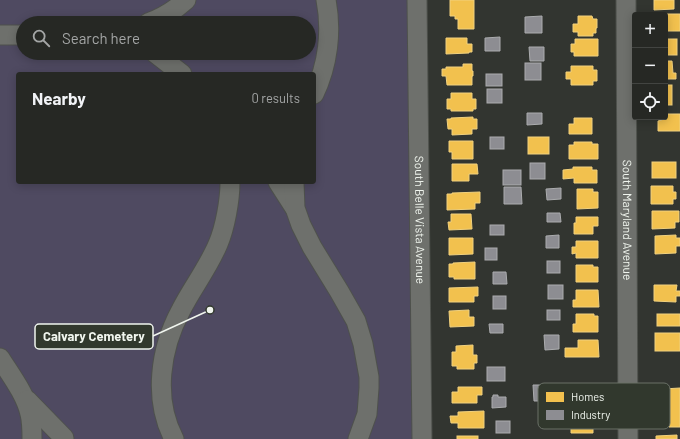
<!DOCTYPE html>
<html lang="en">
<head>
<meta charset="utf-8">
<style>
  body { margin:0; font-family:Barlow,sans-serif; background:#323431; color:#f1f3f6 }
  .controls { position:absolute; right:12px; top:12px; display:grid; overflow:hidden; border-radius:4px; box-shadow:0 2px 10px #0003 }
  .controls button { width:36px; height:36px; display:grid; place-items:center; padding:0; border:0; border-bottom:1px solid #424441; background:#262824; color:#f1f3f6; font:20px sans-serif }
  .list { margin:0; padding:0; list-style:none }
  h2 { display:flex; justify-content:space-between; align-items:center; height:52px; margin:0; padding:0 16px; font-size:17px }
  h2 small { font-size:13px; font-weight:400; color:#a4a6a6 }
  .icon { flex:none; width:22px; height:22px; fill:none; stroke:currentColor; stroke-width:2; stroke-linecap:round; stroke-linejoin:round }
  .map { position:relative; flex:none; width:680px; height:439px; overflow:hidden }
  .search { position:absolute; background:#262824; box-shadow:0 2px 10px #0003; left:16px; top:16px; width:300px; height:44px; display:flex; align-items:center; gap:10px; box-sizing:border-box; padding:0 14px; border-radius:22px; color:#a4a6a6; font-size:15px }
  .panel { position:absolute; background:#262824; box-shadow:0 2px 10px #0003; left:16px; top:72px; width:300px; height:112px; border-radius:4px }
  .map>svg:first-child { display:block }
  .green { fill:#4f4a61; fill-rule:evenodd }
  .homes { fill:#f2c14e; stroke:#f1d17e }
  .industry { fill:#8d8d92; stroke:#abacae }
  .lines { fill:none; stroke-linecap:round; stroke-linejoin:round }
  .minor-casing { stroke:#4e514c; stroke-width:21 }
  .minor { stroke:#6e706c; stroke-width:19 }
  .labels { text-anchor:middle; stroke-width:4; stroke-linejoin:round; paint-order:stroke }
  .street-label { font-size:12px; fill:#f0f5ee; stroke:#31382d }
  .key { fill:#31382d; stroke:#6a7167; stroke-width:1 }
  .key-label { font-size:11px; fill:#f0f5ee }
  .leader { fill:none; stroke:#f0f5ee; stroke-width:1.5 }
  .callout-dot { fill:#f0f5ee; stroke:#31382d; stroke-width:1.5 }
  .callout { fill:#31382d; stroke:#f0f5ee; stroke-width:1.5 }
  .callout-label { font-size:13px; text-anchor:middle; font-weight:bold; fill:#f0f5ee }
</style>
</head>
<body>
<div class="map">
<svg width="680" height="439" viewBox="0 0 680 439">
  <rect width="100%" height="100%" fill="#323530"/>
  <path class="green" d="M0,0h417l5,439h-422zM23,23h286v30h-286zM18,74h296v108h-296z"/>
  <g class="homes">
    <polygon points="450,0 474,0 474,29 458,29 458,19 455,19 455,16 450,16"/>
    <polygon points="654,0 674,0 674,9 654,10"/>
    <polygon points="651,14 680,14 680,31 665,31 665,15 651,15"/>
    <polygon points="578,16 592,16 593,19 597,19 597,28 596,28 596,33 593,33 593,36 578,36 578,32 573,32 573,24 578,24"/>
    <polygon points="446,38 467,38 467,44 472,44 472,52 469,52 469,53 446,54"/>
    <polygon points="575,39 598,39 598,56 574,56 574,52 571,52 571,44 575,44"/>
    <rect x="665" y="39" width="12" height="16"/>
    <polygon points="665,61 672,61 673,73 676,73 676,79 665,79"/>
    <polygon points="463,64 472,64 472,71 473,71 473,76 472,76 472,85 447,85 446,76 442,76 442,69 446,69 446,67 463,67"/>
    <polygon points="571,66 593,66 593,70 597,70 597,81 593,81 593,85 571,85 571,79 566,79 566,72 571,72"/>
    <rect x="665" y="85" width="7" height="20"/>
    <polygon points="451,93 472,93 472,99 476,99 476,109 473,109 473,111 451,111 451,109 447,109 447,99 451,99"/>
    <polygon points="665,114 680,114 680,131 658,131 658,121 662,120 662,117 665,117"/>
    <polygon points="473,117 473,119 477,119 477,129 472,129 472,134 452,135 452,129 448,129 447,119 451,119 451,118"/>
    <polygon points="574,118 592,118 592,134 569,134 569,124 574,124"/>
    <rect x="528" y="137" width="21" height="17"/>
    <polygon points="449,141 473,141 473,159 452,159 452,152 449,152"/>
    <polygon points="574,142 592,142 592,144 598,144 598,159 569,159 569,145 574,145"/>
    <rect x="652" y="162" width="24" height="16"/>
    <polygon points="452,164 477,164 478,174 469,174 469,181 452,181"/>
    <polygon points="573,167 592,167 592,170 597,170 597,183 574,183 574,178 563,179 563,170 573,169"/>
    <polygon points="651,186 673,186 673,192 676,192 676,199 673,199 673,204 651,204"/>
    <polygon points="577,189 593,189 593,192 598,192 598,208 577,209"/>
    <polygon points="480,192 480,203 475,203 475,209 447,210 447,194 452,194 452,193"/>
    <polygon points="652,211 679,211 679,222 675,222 675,228 652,229"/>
    <polygon points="451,214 471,214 472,229 449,230 448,222 451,222"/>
    <polygon points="576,217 598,217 598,226 593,226 593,234 574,234 574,223 576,223"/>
    <polygon points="676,235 676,238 680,238 680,246 676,246 676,253 655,254 655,236"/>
    <polygon points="449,238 473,238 473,254 449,255"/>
    <polygon points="576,241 598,241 598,258 576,258 576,253 572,254 572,247 576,247"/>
    <polygon points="475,262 475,279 454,279 454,277 449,277 449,264 453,264 453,263"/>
    <polygon points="576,265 593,265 593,267 598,267 598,282 576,282"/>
    <polygon points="654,285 677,285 676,291 680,291 680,296 676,296 676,302 654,301"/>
    <polygon points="478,287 478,296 474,296 474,302 449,302 449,288"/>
    <polygon points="576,290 598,290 599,307 573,307 573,300 576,300"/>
    <polygon points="469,310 469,317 474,317 474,326 450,327 449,311"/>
    <polygon points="576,314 594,314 594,316 598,316 598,332 573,332 573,324 576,324"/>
    <rect x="657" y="314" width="23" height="12"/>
    <rect x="655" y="333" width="25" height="18"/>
    <polygon points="578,340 598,340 599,357 565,357 565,348 578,348"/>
    <polygon points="473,345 473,355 477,355 477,363 474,363 474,369 457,369 457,366 452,366 452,352 456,352 456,346"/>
    <polygon points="458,387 482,387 482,395 477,395 477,403 452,403 452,392 458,392"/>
    <polygon points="680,388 680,427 669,427 668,409 663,409 663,389"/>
    <polygon points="484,411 484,428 458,428 458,423 451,423 450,416 458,416 458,412"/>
    <polygon points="568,414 594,414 594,417 599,417 599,428 593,428 593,433 571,433 571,425 569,425"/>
    <polygon points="677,435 677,439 656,439 656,436"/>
    <rect x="457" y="436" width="21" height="3"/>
  </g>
  <g class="industry">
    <polygon points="542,16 542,33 525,33 525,17"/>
    <polygon points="500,37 500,51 485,51 485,38"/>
    <polygon points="529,47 544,47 544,61 530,61"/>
    <rect x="525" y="63" width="16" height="17"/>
    <rect x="486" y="74" width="16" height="12"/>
    <rect x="487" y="89" width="15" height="14"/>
    <polygon points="527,113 542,113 542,124 527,125"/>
    <rect x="490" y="137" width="14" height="12"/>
    <rect x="530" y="163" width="15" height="16"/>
    <rect x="503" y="170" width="18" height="15"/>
    <polygon points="504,187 521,187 522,204 504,204"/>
    <polygon points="561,188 561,199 547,200 546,189"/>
    <polygon points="547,213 560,213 561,222 547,222"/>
    <rect x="490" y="225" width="14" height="10"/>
    <polygon points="559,235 559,248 546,248 546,236"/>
    <rect x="485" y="248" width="12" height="12"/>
    <rect x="547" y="261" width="13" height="12"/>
    <polygon points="493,272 506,272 507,284 493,284"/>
    <rect x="548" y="285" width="15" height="14"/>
    <rect x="493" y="296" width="13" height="13"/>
    <rect x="547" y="310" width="13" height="10"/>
    <polygon points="489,324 503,324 503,333 490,333"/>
    <polygon points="544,335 559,335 559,349 545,350"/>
    <rect x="487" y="367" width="18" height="14"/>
    <polygon points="533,385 554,385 554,401 534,401"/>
    <polygon points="493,395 498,395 498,397 506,397 506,407 492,408 492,397 493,397"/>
    <rect x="496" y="421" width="14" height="12"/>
  </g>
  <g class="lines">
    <defs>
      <g id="minor">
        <path id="s1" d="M417,0l5,439"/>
        <path id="s2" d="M626,0l2,439"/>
        <path d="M148,23c14,-5 27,-13 38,-23"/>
        <polyline points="0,35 23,35"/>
        <polyline points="155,53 182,74"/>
        <path d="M314,94c14,-29 18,-63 12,-94"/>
        <polyline points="278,182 294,207"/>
        <polyline points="294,182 295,208 301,225 312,247 339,291 356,321 363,344 369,377 369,388 367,414 358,439"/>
        <path d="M0,358c10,16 26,37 30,56 2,8 2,16 2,25"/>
        <polyline points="27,400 64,438"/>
        <path d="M174,439c-21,-40 -14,-90 7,-129 11,-22 27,-42 37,-66 7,-16 12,-44 12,-62"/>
      </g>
    </defs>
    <use href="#minor" class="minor-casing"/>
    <use href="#minor" class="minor"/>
  </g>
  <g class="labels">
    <g class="street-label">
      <text dy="4" stroke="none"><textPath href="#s1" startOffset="220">South Belle Vista Avenue</textPath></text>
      <text dy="4" stroke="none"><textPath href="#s2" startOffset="220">South Maryland Avenue</textPath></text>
    </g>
  </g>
  <rect x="538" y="383" width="132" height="46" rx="6" class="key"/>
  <rect x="546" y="392" width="18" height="10" fill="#f2c14e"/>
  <rect x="546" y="410" width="18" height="10" fill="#8d8d92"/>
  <g class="key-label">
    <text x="571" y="401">Homes</text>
    <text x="571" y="419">Industry</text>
  </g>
  <path class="leader" d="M210 310L153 336"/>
  <circle class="callout-dot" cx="210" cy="310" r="4"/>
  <rect class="callout" x="35" y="324" width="118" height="25" rx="4"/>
  <g class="callout-label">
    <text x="94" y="341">Calvary Cemetery</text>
  </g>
</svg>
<div class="controls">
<button>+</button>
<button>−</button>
<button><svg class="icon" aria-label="locate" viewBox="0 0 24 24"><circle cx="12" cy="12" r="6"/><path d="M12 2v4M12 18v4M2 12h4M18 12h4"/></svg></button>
</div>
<div class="search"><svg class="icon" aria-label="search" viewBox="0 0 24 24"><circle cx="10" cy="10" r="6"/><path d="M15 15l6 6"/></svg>Search here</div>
<section class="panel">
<h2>Nearby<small>0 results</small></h2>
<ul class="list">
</ul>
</section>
</div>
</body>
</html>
